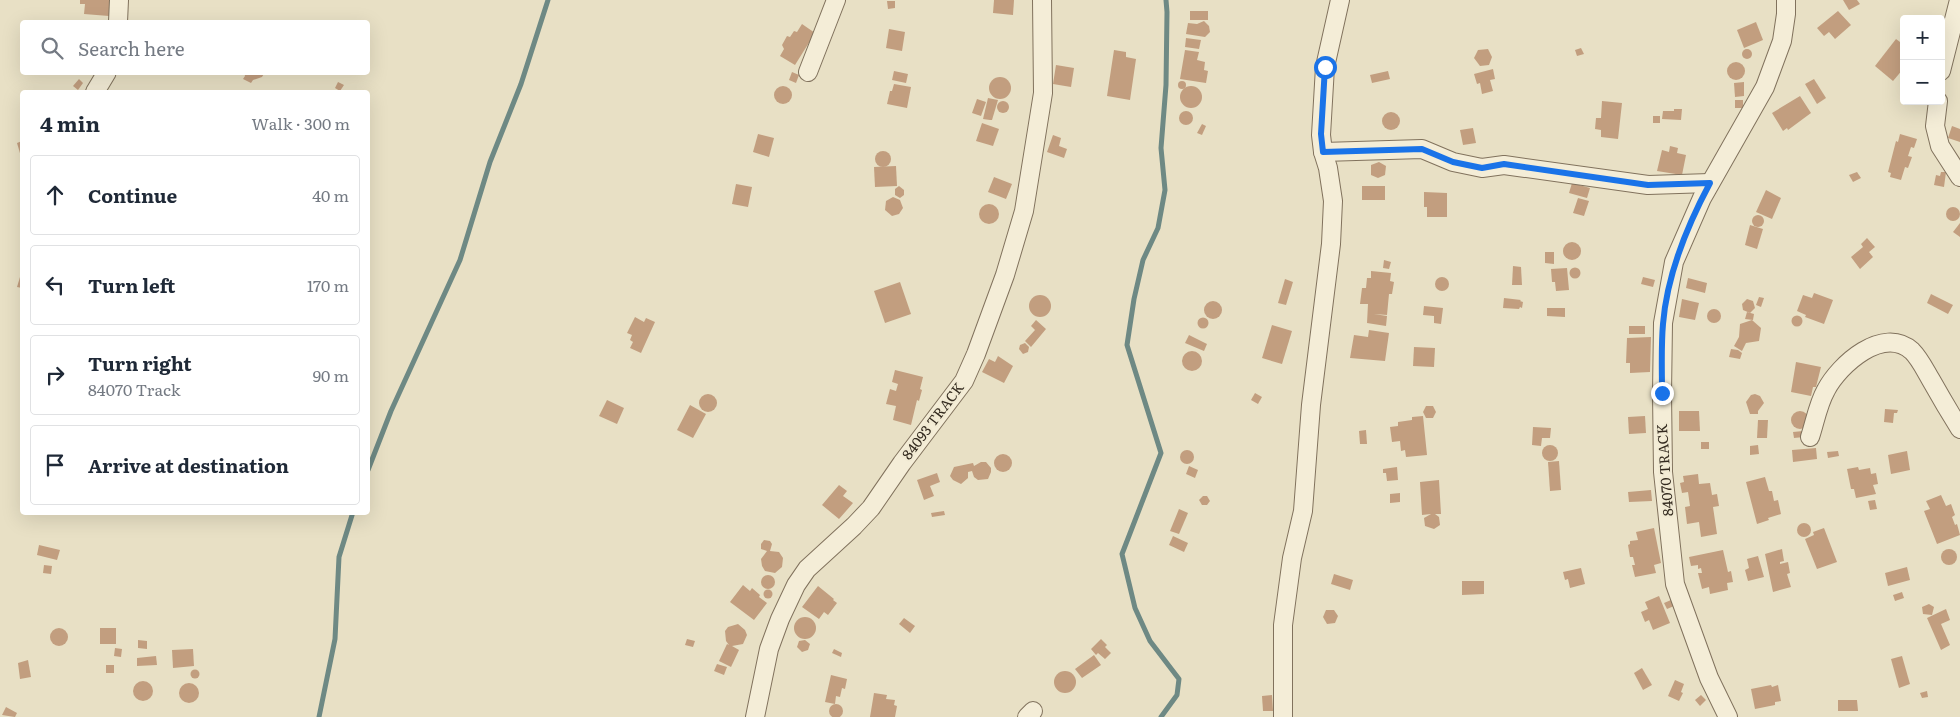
<!DOCTYPE html>
<html lang="en">
<head>
<meta charset="utf-8">
<style>
  body { margin:0; font-family:Literata,serif; background:#f2f2f3; color:#1f2937 }
  .controls { position:absolute; right:15px; top:15px; display:grid; overflow:hidden; border-radius:5px; box-shadow:0 5px 20px #0002 }
  .controls button { width:45px; height:45px; display:grid; place-items:center; padding:0; border:0; border-bottom:1px solid #e0e1e3; background:#fff; color:#1f2937; font:25px sans-serif }
  .stop { position:absolute; width:15px; height:15px; margin:-11px; border:4px solid #1a73e8; border-radius:50%; background:#fff }
  .stop.end { background:#1a73e8; border-color:#fff; box-shadow:0 1px 5px #0008 }
  .list { margin:0; padding:0; list-style:none }
  h2 { display:flex; justify-content:space-between; align-items:center; height:65px; margin:0; padding:0 20px; font-size:21px }
  h2 small { font-size:16px; font-weight:400; color:#747a83 }
  .list li { display:grid; grid-template-columns:32px 1fr auto; gap:15px; align-items:center; box-sizing:border-box; height:80px; margin:0 10px 10px; padding:0 10px; border:1px solid #e0e1e3; border-radius:5px }
  .list b { display:block; font-size:19px; white-space:nowrap }
  .list p { margin:0; font-size:16px; white-space:nowrap; color:#747a83 }
  .list em { font-size:16px; font-style:normal; color:#747a83 }
  .icon { flex:none; width:28px; height:28px; fill:none; stroke:currentColor; stroke-width:2; stroke-linecap:round; stroke-linejoin:round }
  .map { position:relative; flex:none; width:1960px; height:717px; overflow:hidden }
  .search { position:absolute; background:#fff; box-shadow:0 5px 20px #0002; left:20px; top:20px; width:350px; height:55px; display:flex; align-items:center; gap:12px; box-sizing:border-box; padding:0 18px; border-radius:5px; color:#747a83; font-size:19px }
  .panel { position:absolute; background:#fff; box-shadow:0 5px 20px #0002; left:20px; top:90px; width:350px; height:425px; border-radius:5px }
  .map>svg:first-child { display:block }
  .lines { fill:none; stroke-linecap:round; stroke-linejoin:round }
  .stream { stroke:#6e8984; stroke-width:5 }
  .building { fill:#c29e7f }
  .street-casing { stroke:#81725d; stroke-width:20 }
  .street { stroke:#f4edd7; stroke-width:18 }
  .route { stroke:#1a73e8; stroke-width:6 }
  .labels { text-anchor:middle; stroke-width:4; stroke-linejoin:round; paint-order:stroke }
  .street-label { font-size:14px; fill:#332a1f; stroke:#f1ead3 }
</style>
</head>
<body>
<div class="map">
<svg width="1960" height="717" viewBox="0 0 1960 717">
  <rect width="100%" height="100%" fill="#e8e0c5"/>
  <g class="lines">
    <g class="stream">
      <polyline points="368,470 391,411 460,260 490,162 521,84 548,0"/>
      <polyline points="319,717 335,639 339,557 353,512"/>
      <polyline points="1161,717 1177,695 1179,679 1150,641 1135,608 1122,554 1161,453 1127,345 1134,299 1143,260 1158,228 1165,190 1161,148 1166,85 1167,12 1166,0"/>
    </g>
  </g>
  <g class="building">
    <polygon points="80,0 110,0 109,16 84,14 85,4 80,4"/>
    <polygon points="994,0 1014,0 1013,15 993,13"/>
    <polygon points="1843,0 1857,0 1860,4 1849,10"/>
    <polygon points="887,1 895,1 895,8 888,9"/>
    <rect x="1190" y="11" width="18" height="9"/>
    <polygon points="1838,11 1851,25 1835,39 1829,32 1824,36 1817,28"/>
    <polygon points="1204,21 1209,26 1210,32 1205,37 1186,34 1188,23 1197,24"/>
    <polygon points="1756,22 1763,40 1744,48 1737,30"/>
    <polygon points="802,24 815,33 795,65 780,56 784,49 782,45 787,36 790,37 794,31 797,32"/>
    <polygon points="889,29 905,32 902,51 886,48"/>
    <polygon points="1186,38 1201,40 1199,49 1185,47"/>
    <polygon points="1896,39 1904,45 1904,68 1893,81 1875,66"/>
    <polygon points="1581,48 1584,54 1577,56 1575,50"/>
    <polygon points="1488,49 1492,57 1489,65 1480,66 1474,58 1478,50"/>
    <circle cx="1747" cy="54" r="5"/>
    <polygon points="1114,50 1126,52 1126,57 1136,59 1130,100 1107,96"/>
    <polygon points="1185,50 1199,52 1197,60 1205,62 1204,70 1208,71 1206,83 1180,79"/>
    <circle cx="1736" cy="71" r="9"/>
    <polygon points="1056,65 1074,68 1071,87 1053,84"/>
    <polygon points="1493,69 1495,79 1490,80 1493,91 1482,94 1480,83 1477,84 1474,74"/>
    <polygon points="894,71 908,74 906,83 892,80"/>
    <polygon points="1388,71 1390,79 1372,83 1370,75"/>
    <polygon points="244,72 265,72 262,77 253,80 251,83 243,79 245,76"/>
    <polygon points="792,72 799,75 796,83 789,80"/>
    <circle cx="1000" cy="88" r="11"/>
    <polygon points="79,79 83,83 78,90 73,86"/>
    <polygon points="1814,79 1826,98 1817,104 1805,84"/>
    <circle cx="1182" cy="85" r="4"/>
    <polygon points="338,82 344,85 340,91 335,88"/>
    <polygon points="1744,82 1744,96 1735,97 1734,83"/>
    <polygon points="894,84 911,87 907,108 887,104 890,91 892,91"/>
    <circle cx="1191" cy="97" r="11"/>
    <circle cx="783" cy="95" r="9"/>
    <polygon points="1800,96 1811,113 1788,130 1787,128 1783,131 1772,113"/>
    <polygon points="988,98 998,100 992,120 990,120 983,119"/>
    <polygon points="977,99 986,102 981,116 972,113"/>
    <rect x="1735" y="100" width="8" height="8"/>
    <circle cx="1003" cy="107" r="6"/>
    <polygon points="1602,101 1622,103 1618,139 1601,137 1601,130 1595,129 1596,118 1601,118"/>
    <polygon points="1674,109 1682,109 1681,120 1662,119 1663,111 1674,111"/>
    <circle cx="1186" cy="118" r="7"/>
    <circle cx="1391" cy="121" r="9"/>
    <rect x="1653" y="116" width="7" height="7"/>
    <polygon points="982,123 999,129 993,146 976,141"/>
    <polygon points="1202,124 1206,126 1202,135 1197,133"/>
    <polygon points="1952,126 1960,129 1960,142 1948,138"/>
    <polygon points="1473,128 1476,143 1463,145 1460,130"/>
    <polygon points="758,134 774,138 769,157 753,152"/>
    <polygon points="1900,134 1917,139 1914,148 1911,147 1908,156 1912,157 1908,168 1905,167 1901,180 1890,177 1891,173 1888,172 1896,141 1898,142"/>
    <polygon points="1053,135 1061,138 1059,146 1067,149 1064,158 1047,152"/>
    <polygon points="22,141 22,160 17,143"/>
    <polygon points="1670,146 1678,148 1677,153 1686,155 1682,175 1657,171 1662,150 1669,152"/>
    <circle cx="883" cy="159" r="8"/>
    <polygon points="1379,162 1386,166 1385,175 1378,178 1371,175 1371,165"/>
    <polygon points="896,166 897,186 875,187 874,167"/>
    <polygon points="1857,172 1861,178 1853,182 1849,175"/>
    <polygon points="1941,172 1946,172 1944,187 1934,185 1936,175 1940,176"/>
    <polygon points="994,177 1012,184 1006,199 988,192"/>
    <polygon points="1572,183 1590,188 1587,198 1569,193"/>
    <polygon points="736,184 752,187 748,207 732,204"/>
    <polygon points="899,186 904,190 904,195 900,198 895,195 895,189"/>
    <rect x="1362" y="186" width="23" height="14"/>
    <polygon points="1766,190 1781,198 1772,219 1756,212"/>
    <polygon points="1424,192 1447,193 1447,217 1427,217 1427,207 1424,207"/>
    <polygon points="893,197 900,200 903,208 899,214 892,216 885,210 886,201"/>
    <polygon points="1578,198 1589,201 1584,216 1573,213"/>
    <circle cx="989" cy="214" r="10"/>
    <circle cx="1953" cy="214" r="7"/>
    <circle cx="1758" cy="221" r="6"/>
    <polygon points="1960,223 1960,237 1953,232"/>
    <polygon points="1750,225 1763,229 1757,249 1745,245"/>
    <polygon points="1867,238 1875,247 1869,252 1873,257 1860,269 1851,257 1863,247 1861,244"/>
    <circle cx="1572" cy="251" r="9"/>
    <polygon points="1545,252 1554,252 1554,264 1545,263"/>
    <polygon points="1384,260 1391,262 1389,269 1383,268"/>
    <polygon points="1513,266 1521,267 1522,285 1512,285"/>
    <circle cx="1575" cy="273" r="5.5"/>
    <polygon points="1567,268 1569,290 1556,291 1555,282 1552,282 1551,269"/>
    <polygon points="1371,271 1391,273 1390,281 1394,282 1392,294 1389,294 1387,315 1374,314 1387,316 1386,326 1367,323 1368,304 1360,304 1362,288 1366,288 1367,278 1371,278"/>
    <circle cx="1442" cy="284" r="7"/>
    <polygon points="20,277 22,278 22,288 17,287"/>
    <polygon points="1643,277 1655,280 1653,287 1641,284"/>
    <polygon points="1688,278 1707,283 1705,293 1686,288"/>
    <polygon points="1285,279 1293,282 1286,305 1278,303"/>
    <polygon points="900,282 911,314 885,323 874,291"/>
    <polygon points="1814,293 1833,300 1824,324 1805,317 1806,315 1797,311 1803,295 1812,298"/>
    <polygon points="1931,294 1953,305 1948,314 1927,303"/>
    <circle cx="1040" cy="306" r="11"/>
    <polygon points="1759,297 1764,298 1761,307 1756,305"/>
    <polygon points="1504,298 1521,300 1520,301 1523,302 1522,308 1520,307 1519,309 1503,308"/>
    <polygon points="1682,299 1699,303 1695,320 1679,317"/>
    <polygon points="1747,299 1753,301 1755,308 1750,313 1743,310 1742,304"/>
    <circle cx="1213" cy="310" r="9"/>
    <polygon points="1424,306 1443,308 1441,324 1434,323 1434,316 1423,315"/>
    <polygon points="1547,308 1565,308 1565,317 1547,316"/>
    <circle cx="1714" cy="316" r="7"/>
    <polygon points="1747,312 1754,314 1753,320 1745,319"/>
    <circle cx="1797" cy="321" r="5.5"/>
    <polygon points="635,317 644,322 646,318 655,322 641,353 630,348 633,342 630,340 632,335 627,333"/>
    <circle cx="1203" cy="323" r="5.5"/>
    <polygon points="1036,320 1046,329 1031,347 1025,341 1035,330 1031,326"/>
    <polygon points="1752,320 1761,328 1759,341 1746,343 1742,351 1734,346 1739,337 1740,324"/>
    <polygon points="1272,325 1292,331 1282,364 1262,358"/>
    <rect x="1629" y="326" width="16" height="8"/>
    <polygon points="1369,330 1389,333 1385,361 1350,358 1354,335 1368,337"/>
    <polygon points="1189,335 1207,344 1204,351 1185,343"/>
    <polygon points="1651,337 1650,372 1630,373 1630,363 1626,363 1627,338"/>
    <polygon points="1025,343 1029,347 1028,352 1023,354 1019,349 1020,345"/>
    <polygon points="1414,347 1435,348 1434,367 1413,366"/>
    <polygon points="1731,349 1738,350 1742,353 1740,359 1729,357"/>
    <circle cx="1192" cy="361" r="10"/>
    <polygon points="998,356 1013,366 1004,383 982,372 989,359 995,362"/>
    <polygon points="1796,362 1821,367 1816,387 1813,387 1811,396 1791,392"/>
    <polygon points="895,370 923,377 920,389 922,390 919,401 917,400 911,425 893,420 896,406 886,404 890,389 896,391 898,384 892,382"/>
    <polygon points="1255,393 1262,397 1258,404 1251,400"/>
    <circle cx="708" cy="403" r="9"/>
    <polygon points="1755,394 1760,396 1764,403 1758,411 1758,414 1750,414 1746,402 1751,395"/>
    <polygon points="607,400 624,408 617,424 599,416"/>
    <polygon points="690,405 706,414 693,438 677,430"/>
    <polygon points="1426,406 1433,406 1436,412 1433,418 1426,418 1423,412"/>
    <polygon points="1885,409 1898,410 1897,413 1894,413 1893,423 1884,422"/>
    <polygon points="1679,411 1699,411 1700,431 1679,431"/>
    <circle cx="1800" cy="420" r="9"/>
    <polygon points="1423,416 1427,455 1406,457 1405,450 1401,451 1400,441 1392,442 1390,427 1398,426 1398,422 1412,420 1412,417"/>
    <polygon points="1645,416 1646,433 1629,434 1628,417"/>
    <polygon points="1758,420 1768,420 1767,438 1757,438"/>
    <polygon points="1533,427 1551,428 1550,438 1542,438 1541,446 1532,445"/>
    <polygon points="1366,430 1367,444 1360,444 1359,431"/>
    <polygon points="1803,431 1804,437 1794,438 1793,432"/>
    <rect x="1701" y="442" width="8" height="7"/>
    <polygon points="1758,445 1759,454 1750,455 1750,446"/>
    <circle cx="1550" cy="453" r="8"/>
    <polygon points="1816,448 1817,459 1793,462 1792,450"/>
    <circle cx="1187" cy="457" r="7"/>
    <polygon points="1838,451 1839,456 1828,458 1827,452"/>
    <polygon points="1907,451 1910,470 1891,474 1888,455"/>
    <circle cx="1003" cy="463" r="9"/>
    <polygon points="1559,461 1561,490 1550,491 1548,462"/>
    <polygon points="981,462 986,462 991,468 991,472 988,479 978,480 974,477 972,471 968,472 968,478 961,484 953,480 950,476 954,467 973,463 974,466"/>
    <polygon points="1189,466 1198,470 1195,478 1186,474"/>
    <polygon points="1397,467 1398,480 1387,481 1386,473 1383,473 1383,469"/>
    <polygon points="1858,467 1859,470 1870,468 1871,474 1876,473 1878,484 1873,485 1876,494 1856,498 1854,489 1851,489 1847,469"/>
    <polygon points="937,473 940,482 930,486 934,496 924,500 917,480"/>
    <polygon points="1698,474 1699,484 1710,483 1712,495 1717,494 1719,506 1713,507 1717,534 1701,537 1699,522 1687,524 1685,507 1690,506 1688,492 1682,493 1680,483 1684,482 1683,476"/>
    <polygon points="1765,477 1769,491 1772,491 1774,501 1778,500 1781,514 1768,518 1769,520 1757,524 1746,482"/>
    <polygon points="1439,480 1441,514 1435,514 1439,517 1440,525 1434,529 1425,526 1424,518 1431,514 1422,515 1420,482"/>
    <polygon points="839,485 847,491 843,496 853,503 839,519 822,505"/>
    <polygon points="1651,490 1652,501 1629,502 1628,492"/>
    <polygon points="1400,493 1400,502 1390,503 1390,494"/>
    <polygon points="1941,495 1946,506 1951,504 1955,515 1952,517 1955,525 1957,524 1960,535 1937,544 1924,511 1930,509 1926,501"/>
    <polygon points="1203,496 1207,496 1210,501 1207,505 1202,505 1199,500"/>
    <polygon points="1875,500 1877,509 1870,510 1868,501"/>
    <polygon points="1179,509 1188,513 1179,534 1170,531"/>
    <polygon points="944,511 945,515 932,517 931,513"/>
    <circle cx="1804" cy="530" r="7"/>
    <polygon points="1654,528 1661,563 1654,565 1656,573 1635,577 1632,565 1635,565 1633,557 1630,557 1628,545 1630,544 1630,541 1638,540 1636,532"/>
    <polygon points="1824,528 1837,562 1817,569 1805,539 1814,535 1813,532"/>
    <polygon points="1173,536 1188,543 1184,552 1169,545"/>
    <polygon points="764,540 770,541 772,544 770,551 779,552 783,558 782,567 775,573 765,571 762,566 761,559 767,551 761,549 761,544"/>
    <polygon points="39,545 60,550 57,560 37,555"/>
    <polygon points="1782,549 1784,561 1780,562 1780,564 1788,562 1790,573 1787,574 1791,587 1773,592 1765,554"/>
    <circle cx="1949" cy="557" r="8"/>
    <polygon points="1723,550 1728,572 1731,571 1733,582 1727,583 1728,590 1710,594 1709,587 1702,589 1698,573 1702,573 1701,568 1698,569 1698,565 1691,566 1689,557"/>
    <polygon points="1758,556 1764,577 1748,581 1745,570 1749,568 1747,559"/>
    <polygon points="44,565 52,566 51,574 43,573"/>
    <polygon points="1907,567 1910,580 1888,586 1885,573"/>
    <polygon points="1581,568 1585,584 1570,588 1568,579 1565,580 1563,572"/>
    <polygon points="1334,574 1353,580 1350,590 1331,584"/>
    <circle cx="768" cy="582" r="7"/>
    <polygon points="1462,581 1484,581 1484,594 1462,595"/>
    <polygon points="743,585 750,591 752,588 760,595 759,597 767,603 754,620 730,602"/>
    <polygon points="818,586 834,599 833,600 837,603 828,615 824,612 819,619 802,607"/>
    <circle cx="768" cy="594" r="4.5"/>
    <polygon points="1902,592 1904,598 1895,601 1893,595"/>
    <polygon points="1659,596 1670,623 1653,630 1649,620 1645,622 1641,612 1648,609 1645,602"/>
    <polygon points="1671,600 1674,606 1667,609 1664,603"/>
    <polygon points="1929,604 1934,607 1932,615 1923,614 1922,607"/>
    <polygon points="1946,609 1950,620 1941,624 1950,645 1941,650 1927,618"/>
    <polygon points="1326,610 1334,610 1338,616 1335,623 1327,624 1323,617"/>
    <circle cx="805" cy="628" r="11"/>
    <polygon points="904,618 915,626 910,633 899,624"/>
    <polygon points="738,624 745,630 747,635 743,644 732,646 739,650 731,667 719,661 727,644 729,645 726,641 725,631 728,627"/>
    <rect x="100" y="628" width="16" height="16"/>
    <circle cx="59" cy="637" r="9"/>
    <polygon points="687,639 695,641 693,647 685,645"/>
    <polygon points="1101,639 1107,645 1105,647 1111,653 1105,659 1098,653 1096,655 1091,649"/>
    <polygon points="138,640 147,641 147,649 138,648"/>
    <polygon points="805,640 810,644 808,650 802,652 797,647 799,641"/>
    <polygon points="115,648 122,649 121,657 114,656"/>
    <polygon points="193,649 194,666 173,668 172,650"/>
    <polygon points="834,649 842,653 841,657 832,653"/>
    <polygon points="1094,655 1101,665 1082,678 1075,669"/>
    <polygon points="156,656 157,665 137,666 137,658"/>
    <polygon points="1902,656 1910,684 1899,688 1891,659"/>
    <polygon points="28,660 31,677 20,679 18,663"/>
    <polygon points="717,664 727,667 724,675 714,671"/>
    <rect x="106" y="665" width="8" height="8"/>
    <polygon points="1642,668 1652,685 1643,690 1634,673"/>
    <circle cx="195" cy="674" r="4.5"/>
    <circle cx="1065" cy="682" r="11"/>
    <polygon points="831,675 847,679 845,689 842,688 840,697 836,696 835,704 825,702"/>
    <polygon points="1675,680 1684,684 1681,692 1683,693 1679,701 1668,696"/>
    <circle cx="143" cy="691" r="10"/>
    <circle cx="189" cy="693" r="10"/>
    <polygon points="1771,685 1772,687 1778,685 1781,701 1775,702 1775,705 1755,709 1751,689"/>
    <polygon points="1927,691 1928,697 1922,698 1920,693"/>
    <polygon points="874,693 887,695 886,699 895,700 894,705 897,706 895,717 870,717"/>
    <polygon points="1272,695 1273,711 1263,711 1262,696"/>
    <polygon points="1701,695 1706,700 1700,706 1695,700"/>
    <polygon points="1838,700 1857,700 1858,711 1838,711"/>
    <circle cx="836" cy="711" r="7"/>
    <polygon points="6,707 17,713 15,717 2,715"/>
  </g>
  <g class="lines">
    <defs>
      <g id="street">
        <polyline points="118,22 119,0"/>
        <polyline points="1941,71 1959,0"/>
        <polyline points="808,72 836,0"/>
        <polyline points="95,92 107,72"/>
        <polyline points="1938,101 1935,126 1940,146 1960,177"/>
        <polyline points="1323,152 1422,149 1453,162 1482,168 1504,165 1648,185 1710,183"/>
        <path d="M1810,437c5,-15 8,-33 16,-47 13,-25 57,-65 86,-39 8,8 13,19 19,29 9,16 19,33 29,49"/>
        <polyline points="755,717 769,649 780,619 796,585 807,569 854,526 871,508 902,463 964,381 976,354 1005,275 1024,211 1043,93 1042,0"/>
        <polyline points="1027,717 1033,711"/>
        <polyline points="1283,717 1283,625 1292,558 1303,511 1311,405 1331,244 1333,201 1328,168 1323,152 1321,135 1325,67 1340,0"/>
        <polyline points="1728,717 1709,678 1675,584 1663,472 1662,393 1663,323 1674,262 1702,198 1765,87 1782,41 1786,14 1786,0"/>
      </g>
    </defs>
    <use href="#street" class="street-casing"/>
    <use href="#street" class="street"/>
  </g>
  <g class="lines">
    <path class="route" d="M1325,67l-4,67 2,18 99,-3 31,13 29,6 22,-4 144,21 62,-2c-23,43 -43,91 -47,141 -2,22 -1,46 -1,69"/>
  </g>
  <g class="labels">
    <g class="street-label">
      <text transform="translate(933 421) rotate(-53)" y="5">84093 TRACK</text>
      <text transform="translate(1665 470) rotate(-94)" y="5">84070 TRACK</text>
    </g>
  </g>
</svg>
<div class="controls">
<button>+</button>
<button>−</button>
</div>
<div class="stop" style="left:1325px;top:67px"></div>
<div class="stop end" style="left:1662px;top:393px"></div>
<div class="search"><svg class="icon" aria-label="search" viewBox="0 0 24 24"><circle cx="10" cy="10" r="6"/><path d="M15 15l6 6"/></svg>Search here</div>
<section class="panel">
<h2>4 min<small>Walk · 300 m</small></h2>
<ul class="list">
<li><svg class="icon" aria-label="ahead" viewBox="0 0 24 24"><path d="M12 20V5M6 11l6-6 6 6"/></svg><div><b>Continue</b></div><em>40 m</em></li>
<li><svg class="icon" aria-label="left" viewBox="0 0 24 24"><path d="M17 20v-9H6M10 6l-5 5 5 5"/></svg><div><b>Turn left</b></div><em>170 m</em></li>
<li><svg class="icon" aria-label="right" viewBox="0 0 24 24"><path d="M7 20v-9h11M14 6l5 5-5 5"/></svg><div><b>Turn right</b><p>84070 Track</p></div><em>90 m</em></li>
<li><svg class="icon" aria-label="arrive" viewBox="0 0 24 24"><path d="M6 21V4h12l-3 4 3 4H6"/></svg><div><b>Arrive at destination</b></div></li>
</ul>
</section>
</div>
</body>
</html>
